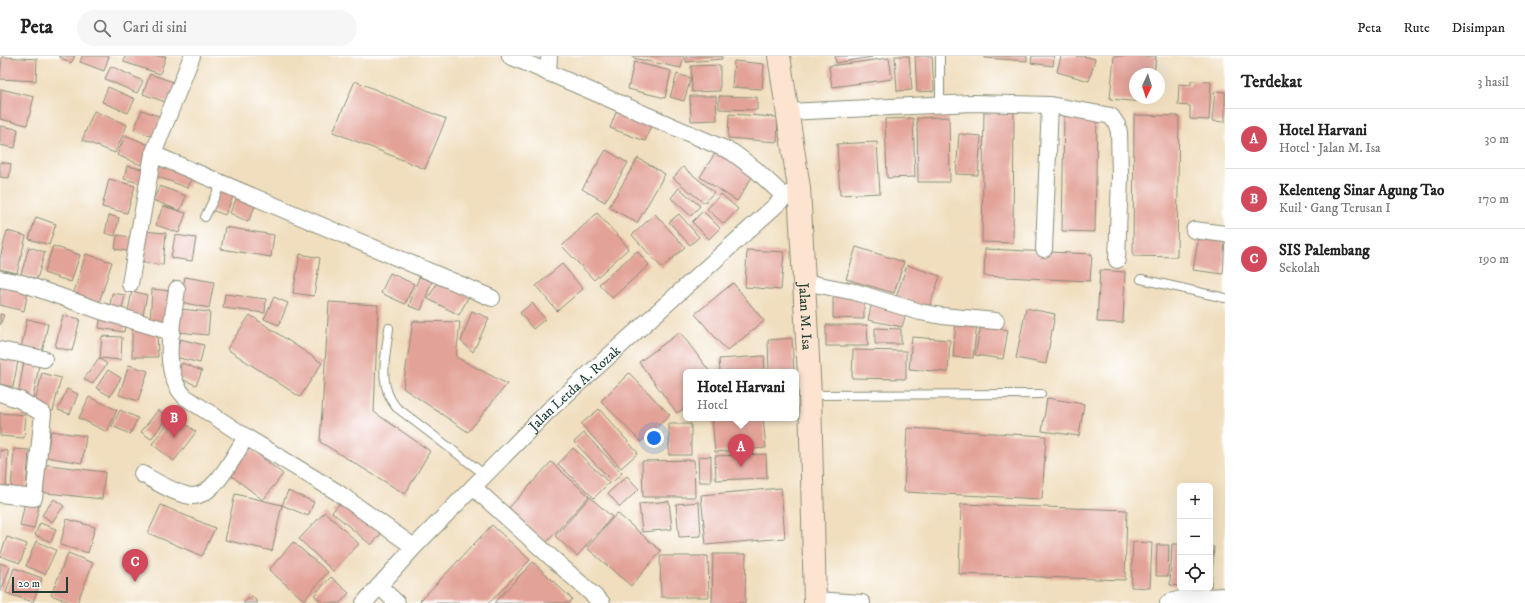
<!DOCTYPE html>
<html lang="id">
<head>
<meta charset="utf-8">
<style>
  body { margin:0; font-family:"IM FELL DW Pica",serif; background:#f6f6f6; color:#222 }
  .controls { position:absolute; right:12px; bottom:12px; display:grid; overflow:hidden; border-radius:6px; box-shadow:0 4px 16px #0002 }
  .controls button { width:36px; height:36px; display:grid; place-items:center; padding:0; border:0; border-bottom:1px solid #e0e0e0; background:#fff; color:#222; font:20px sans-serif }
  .compass { position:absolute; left:1129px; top:12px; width:36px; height:36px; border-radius:50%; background:#fff; box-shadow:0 4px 16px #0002; rotate:184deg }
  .scale { position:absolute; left:12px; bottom:10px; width:56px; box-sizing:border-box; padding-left:4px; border:2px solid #1f3d34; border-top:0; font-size:11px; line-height:14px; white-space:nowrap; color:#1f3d34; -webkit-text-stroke:3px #fff; paint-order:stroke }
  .you { position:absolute; left:654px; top:382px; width:14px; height:14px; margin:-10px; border:3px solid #fff; border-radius:50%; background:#1a73e8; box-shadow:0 0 0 6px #1a73e833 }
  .badge { display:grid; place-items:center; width:26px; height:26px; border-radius:50%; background:#d1495b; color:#fff; font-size:13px; font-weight:700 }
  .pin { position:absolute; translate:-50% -33px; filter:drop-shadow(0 1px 2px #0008) }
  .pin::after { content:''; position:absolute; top:21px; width:14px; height:12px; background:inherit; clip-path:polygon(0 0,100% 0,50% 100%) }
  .popup { position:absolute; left:683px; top:313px; width:116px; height:52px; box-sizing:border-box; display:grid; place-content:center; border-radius:6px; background:#fff; filter:drop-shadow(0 1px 3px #0005); font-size:13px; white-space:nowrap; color:#767676 }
  .popup b { font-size:15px; color:#222 }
  .popup::after { content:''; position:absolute; left:50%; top:100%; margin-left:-8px; border:8px solid transparent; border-top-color:#fff }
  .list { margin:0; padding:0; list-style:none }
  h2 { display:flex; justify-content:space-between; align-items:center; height:52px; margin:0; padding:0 16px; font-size:17px }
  h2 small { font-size:13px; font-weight:400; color:#767676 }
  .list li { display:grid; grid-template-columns:26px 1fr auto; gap:12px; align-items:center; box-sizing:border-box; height:60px; padding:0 16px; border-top:1px solid #e0e0e0 }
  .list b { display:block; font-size:15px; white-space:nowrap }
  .list p { margin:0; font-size:13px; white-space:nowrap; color:#767676 }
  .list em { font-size:13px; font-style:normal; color:#767676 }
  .icon { flex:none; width:22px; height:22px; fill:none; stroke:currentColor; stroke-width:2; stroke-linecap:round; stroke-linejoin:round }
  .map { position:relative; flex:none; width:1225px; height:547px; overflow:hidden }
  header { display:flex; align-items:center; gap:24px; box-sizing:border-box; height:56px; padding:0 20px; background:#fff; border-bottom:1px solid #e0e0e0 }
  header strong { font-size:19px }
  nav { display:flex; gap:22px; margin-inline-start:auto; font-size:14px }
  .search { width:280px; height:36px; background:#f6f6f6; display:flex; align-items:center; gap:10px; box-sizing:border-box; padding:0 14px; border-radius:22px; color:#767676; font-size:15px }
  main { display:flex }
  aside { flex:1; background:#fff }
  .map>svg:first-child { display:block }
  .building { fill:#e3a297 }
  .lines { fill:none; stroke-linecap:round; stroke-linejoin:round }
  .service-casing { stroke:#888e79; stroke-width:10 }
  .minor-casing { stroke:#888e79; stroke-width:18 }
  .secondary-casing { stroke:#888e79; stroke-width:24 }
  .service { stroke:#fff; stroke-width:8 }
  .minor { stroke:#fff; stroke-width:16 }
  .secondary { stroke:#fde4d1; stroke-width:22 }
  .labels { text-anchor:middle; stroke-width:3; stroke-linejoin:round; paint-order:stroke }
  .street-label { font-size:14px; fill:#1f3d34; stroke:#fff }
</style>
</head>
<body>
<header>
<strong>Peta</strong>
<div class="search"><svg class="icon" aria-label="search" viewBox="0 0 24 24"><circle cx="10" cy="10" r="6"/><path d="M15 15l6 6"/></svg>Cari di sini</div>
<nav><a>Peta</a><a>Rute</a><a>Disimpan</a></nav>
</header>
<main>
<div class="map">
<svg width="1225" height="547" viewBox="0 0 1225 547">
  <rect width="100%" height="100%" fill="#fff"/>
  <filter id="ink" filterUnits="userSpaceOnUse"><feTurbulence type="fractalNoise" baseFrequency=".025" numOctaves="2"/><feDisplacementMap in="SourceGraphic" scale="8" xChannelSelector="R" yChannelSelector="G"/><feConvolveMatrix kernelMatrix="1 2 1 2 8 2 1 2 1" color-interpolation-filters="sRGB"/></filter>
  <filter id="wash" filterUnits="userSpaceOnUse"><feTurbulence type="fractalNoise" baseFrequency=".012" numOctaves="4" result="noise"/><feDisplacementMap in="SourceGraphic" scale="16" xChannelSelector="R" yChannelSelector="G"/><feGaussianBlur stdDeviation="0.9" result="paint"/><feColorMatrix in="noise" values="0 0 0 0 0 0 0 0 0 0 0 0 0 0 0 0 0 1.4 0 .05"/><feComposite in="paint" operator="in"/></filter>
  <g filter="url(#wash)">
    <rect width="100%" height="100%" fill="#f0debe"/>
    <g id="blocks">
      <g class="building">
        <polygon points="58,0 75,0 71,7"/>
        <polygon points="82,0 109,0 104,15 80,6"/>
        <polygon points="125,0 166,0 160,18 124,6"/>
        <polygon points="633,0 684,0 681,12 633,2"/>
        <polygon points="686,0 722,0 722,3 686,6"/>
        <polygon points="835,0 872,0 872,1 836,7"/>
        <polygon points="895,0 909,0 912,34 897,35"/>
        <polygon points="915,0 932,0 934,35 917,36"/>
        <polygon points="985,0 1027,0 1027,5 985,2"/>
        <polygon points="1032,0 1054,0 1053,10 1031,7"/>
        <polygon points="1061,0 1083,0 1095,3 1089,25 1057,16"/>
        <polygon points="1114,0 1156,0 1154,18 1135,18 1135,42 1152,42 1152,47 1110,43"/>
        <polygon points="2,1 37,3 36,25 0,23"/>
        <polygon points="889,2 892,23 832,31 829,10"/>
        <polygon points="734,5 764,8 762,33 732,31"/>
        <polygon points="634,6 671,15 665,42 628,33"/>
        <polygon points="720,9 720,35 692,36 691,10"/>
        <polygon points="111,10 143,25 137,37 105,23"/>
        <polygon points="150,18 176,27 168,47 143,38"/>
        <polygon points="677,18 691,22 684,45 670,41"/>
        <polygon points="355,25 446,63 425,113 333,76"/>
        <polygon points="1191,25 1211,26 1209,64 1190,63 1190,50 1178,49 1179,28 1191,29"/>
        <polygon points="108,31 135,43 128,57 102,46"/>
        <polygon points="1,33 34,41 27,69 0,63"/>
        <polygon points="1215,35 1225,36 1225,66 1212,65"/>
        <polygon points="690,40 716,40 717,64 691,65"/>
        <polygon points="719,40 757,41 757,54 719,53"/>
        <polygon points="984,52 1014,53 1013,187 982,186"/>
        <polygon points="142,54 161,61 154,81 134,74"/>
        <polygon points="617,54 652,67 645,85 610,72"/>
        <polygon points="94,55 127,69 115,97 82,84"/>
        <polygon points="729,58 778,61 777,86 728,82"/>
        <polygon points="1134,59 1179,60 1177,201 1133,200"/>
        <polygon points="1064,60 1097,61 1095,176 1062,175"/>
        <polygon points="949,61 950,126 918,126 917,62"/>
        <polygon points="913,62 915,121 887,122 885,63"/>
        <polygon points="0,70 18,73 15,92 0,89"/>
        <polygon points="959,78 981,80 978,119 956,118"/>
        <polygon points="125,79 154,91 146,111 117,99"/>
        <polygon points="877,86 880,137 840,139 837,88"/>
        <polygon points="606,94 628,107 605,146 582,133"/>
        <polygon points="717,94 754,118 737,145 700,121"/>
        <polygon points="638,102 665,118 637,167 609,151"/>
        <polygon points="0,106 11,108 9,122 0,121"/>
        <polygon points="161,109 193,120 188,132 156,120"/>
        <polygon points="127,110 147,114 144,128 124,123"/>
        <polygon points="683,111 714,136 704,147 673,122"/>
        <polygon points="109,123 135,130 127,157 102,151"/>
        <polygon points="160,130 186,140 180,155 153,144"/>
        <polygon points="679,132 700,150 691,160 671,142"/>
        <polygon points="221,133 234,138 225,159 212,154"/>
        <polygon points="721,138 738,153 724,168 707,153"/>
        <polygon points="238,139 256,148 248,166 230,157"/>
        <polygon points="163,150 186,157 179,177 156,169"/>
        <polygon points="703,155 720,172 709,183 692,166"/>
        <polygon points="597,157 629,192 594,224 562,190"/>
        <polygon points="655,158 685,191 662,212 632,179"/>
        <polygon points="679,158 699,181 690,189 669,166"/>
        <polygon points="109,159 119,162 115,180 105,177"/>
        <polygon points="36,161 56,168 49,189 29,183"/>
        <polygon points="225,171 274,179 271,201 221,193"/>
        <polygon points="7,175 26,180 17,217 0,213 0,202"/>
        <polygon points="142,175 166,177 163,209 139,206"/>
        <polygon points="117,179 136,182 134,196 115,193"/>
        <polygon points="175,179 196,182 192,205 171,202"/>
        <polygon points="1199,179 1225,183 1223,218 1193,214"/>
        <polygon points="53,190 80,199 71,226 44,217"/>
        <polygon points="29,191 45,196 37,223 21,218"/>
        <polygon points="856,191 904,206 894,237 846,223"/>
        <polygon points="985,193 1092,198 1090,225 984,220"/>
        <polygon points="747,194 784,196 781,234 745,231"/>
        <polygon points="637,195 649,209 612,242 599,228"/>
        <polygon points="86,198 112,206 98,250 72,242"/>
        <polygon points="300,198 320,202 314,240 293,237"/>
        <polygon points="562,208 583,233 557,255 536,230"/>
        <polygon points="907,209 940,220 929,252 896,241"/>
        <polygon points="1100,214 1125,216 1123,267 1097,266"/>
        <polygon points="390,217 414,228 405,248 381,237"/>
        <polygon points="185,221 214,226 209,252 180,246"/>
        <polygon points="419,221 432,225 421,254 409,250"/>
        <polygon points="3,225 29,231 24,255 0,249 0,235"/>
        <polygon points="438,225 469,240 459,259 428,243"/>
        <polygon points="733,227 764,265 727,295 695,258"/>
        <polygon points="152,233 171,235 169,269 150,268"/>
        <polygon points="132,235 147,239 142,264 127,260"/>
        <polygon points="112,237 125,239 121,257 109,255"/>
        <polygon points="225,238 266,243 265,257 223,252"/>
        <polygon points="833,239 864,240 864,263 833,262"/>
        <polygon points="274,241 288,247 279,269 264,263"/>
        <polygon points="329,246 378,249 374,356 430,395 405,438 320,386"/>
        <polygon points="872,246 907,254 902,271 868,264"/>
        <polygon points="532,247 545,263 533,273 520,257"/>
        <polygon points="1026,252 1055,258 1046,308 1016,302"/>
        <polygon points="180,253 210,256 208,279 178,276"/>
        <polygon points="472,255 489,262 473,296 461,285"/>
        <polygon points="0,258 4,259 0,269"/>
        <polygon points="63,259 80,263 72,295 55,291"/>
        <polygon points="101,259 126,262 124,276 99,272"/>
        <polygon points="250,259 322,307 300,341 227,293"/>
        <polygon points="27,263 48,268 41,301 20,297"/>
        <polygon points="413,265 460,266 456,301 507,328 468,376 403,332"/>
        <polygon points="956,265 977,268 973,302 953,301"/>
        <polygon points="826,269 867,269 868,290 826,290"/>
        <polygon points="981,269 1008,274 1003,303 975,299"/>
        <polygon points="132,272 157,272 158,301 132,301"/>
        <polygon points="875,272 901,273 901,288 875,288"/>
        <polygon points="680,276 710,316 686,316 686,351 677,357 639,306"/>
        <polygon points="102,280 122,281 121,304 100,302"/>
        <polygon points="912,281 950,284 948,316 909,313"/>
        <polygon points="792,282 794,316 769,316 768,284"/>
        <polygon points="180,283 204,289 200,307 175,301"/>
        <polygon points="853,294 906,295 906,323 852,322"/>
        <polygon points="0,296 19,300 13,331 0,328"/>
        <polygon points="764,300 765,316 720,316 719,303"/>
        <polygon points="99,302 107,308 92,328 84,323"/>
        <polygon points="24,305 39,308 33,343 18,340"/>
        <polygon points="182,307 202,315 196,329 176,321"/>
        <polygon points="129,309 148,315 138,345 119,339"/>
        <polygon points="108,314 121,322 110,340 96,332"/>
        <polygon points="42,317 61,322 53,355 34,351"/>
        <polygon points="629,317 670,359 641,386 601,345"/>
        <polygon points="67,333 78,338 70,358 58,354"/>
        <polygon points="89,341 117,354 107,376 79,362"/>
        <polygon points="1047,342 1084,348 1079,380 1042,375"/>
        <polygon points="599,353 638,397 621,412 581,368"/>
        <polygon points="120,354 138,362 130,378 112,370"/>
        <polygon points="158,354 167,361 151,383 141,376"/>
        <polygon points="0,357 26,359 24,382 0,380"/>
        <polygon points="174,359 196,376 174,405 152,388"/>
        <polygon points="712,362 763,362 766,392 715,396"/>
        <rect x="669" y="368" width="22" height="31"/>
        <polygon points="907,372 1046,380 1042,443 904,436"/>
        <polygon points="51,375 86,380 82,407 46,401"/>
        <polygon points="584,377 622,417 613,426 574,386"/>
        <polygon points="250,392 283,418 263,444 229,418"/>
        <polygon points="573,392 609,427 594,442 558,408"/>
        <polygon points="14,393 29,394 26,434 11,433"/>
        <polygon points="0,394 8,395 6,433 0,433"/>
        <polygon points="766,398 767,422 716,424 715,400"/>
        <polygon points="711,400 711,426 699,426 698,401"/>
        <polygon points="694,404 695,441 643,441 642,405"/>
        <polygon points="551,406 589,440 546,487 508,453"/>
        <polygon points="41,408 105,416 102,443 38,436"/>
        <polygon points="627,420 639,433 620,451 608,437"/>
        <polygon points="781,432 785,482 706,489 701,439"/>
        <polygon points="288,435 314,446 308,460 282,449 272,495 225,484 235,438 282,449"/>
        <polygon points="590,441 612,461 577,500 555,480"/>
        <polygon points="54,443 64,450 52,466 42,459"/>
        <polygon points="342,445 381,478 371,489 332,456"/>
        <polygon points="669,445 672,473 642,476 639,448"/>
        <polygon points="25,446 39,449 34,473 20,470"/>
        <polygon points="699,446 701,480 679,481 676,448"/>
        <polygon points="961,448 1127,454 1125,524 959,518"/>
        <polygon points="161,449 215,472 202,500 148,477"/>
        <polygon points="325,456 359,488 333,515 299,483"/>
        <polygon points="617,457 661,495 631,530 587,492"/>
        <polygon points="67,463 95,471 88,497 60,489"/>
        <polygon points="40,467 56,473 51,486 35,479"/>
        <polygon points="492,469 530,504 489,547 423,547 420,545"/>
        <polygon points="7,481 27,488 20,507 0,500"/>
        <polygon points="36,485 56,494 45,518 26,510"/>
        <polygon points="293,486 328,516 304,544 269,514"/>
        <polygon points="1133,486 1152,487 1150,532 1131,531"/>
        <polygon points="1172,488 1180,488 1180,530 1170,529"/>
        <polygon points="1157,489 1169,489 1168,520 1156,520"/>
        <polygon points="1210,490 1214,491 1211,531 1210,530"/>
        <polygon points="68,497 93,507 77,547 72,547 51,539"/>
        <polygon points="713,498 746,498 745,547 712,547"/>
        <polygon points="660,500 708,500 709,541 661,541"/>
        <polygon points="533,506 572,543 569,547 494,547"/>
        <polygon points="0,507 10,511 1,535 0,535"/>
        <polygon points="14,512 42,522 33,546 6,537"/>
        <polygon points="331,521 349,537 340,547 323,547 314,539"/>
        <polygon points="252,540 258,547 243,547"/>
      </g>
    </g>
  </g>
  <g filter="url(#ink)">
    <use href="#blocks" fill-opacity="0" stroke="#888e79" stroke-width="1"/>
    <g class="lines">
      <defs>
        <g id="service">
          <polyline points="940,0 940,49"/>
          <polyline points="205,161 221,128"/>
          <polyline points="1141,223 1225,242"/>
          <path d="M389,272c-3,28 -12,56 7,79l88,67"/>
          <polyline points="810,339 1041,338"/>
        </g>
        <g id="minor">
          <polyline points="192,0 153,98 492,242"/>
          <polyline points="510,0 732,96 755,113 785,141"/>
          <polyline points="548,17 549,0"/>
          <polyline points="788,56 972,47 1050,49 1111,60 1117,69 1119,76 1120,121 1117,204"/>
          <polyline points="1194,174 1225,178"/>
          <polyline points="1044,193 1050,49"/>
          <polyline points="0,223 22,227 101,255 172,276"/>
          <polyline points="804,226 855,236 920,256 942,260 996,265"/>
          <polyline points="130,228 153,98"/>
          <path d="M177,233c-4,33 -18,81 8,108l61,40 91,55 77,55"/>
          <polyline points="0,294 44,303"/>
          <polyline points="0,337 20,344 43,358 34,442 0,438"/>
          <path d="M142,418c15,8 33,20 49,22 23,2 44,-42 55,-59"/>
          <polyline points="473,431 602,547"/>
          <polyline points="379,530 397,547"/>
          <polyline points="815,544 862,547"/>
          <path id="s1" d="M364,547l50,-56 134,-136 237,-214 14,-9"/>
          <polyline points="1168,547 1184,542 1225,540"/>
        </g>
        <g id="secondary">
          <path id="s2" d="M779,0l20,132 11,207 5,208"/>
        </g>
      </defs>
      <use href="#service" class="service-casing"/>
      <use href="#minor" class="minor-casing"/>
      <use href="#secondary" class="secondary-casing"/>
      <use href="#service" class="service"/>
      <use href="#minor" class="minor"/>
      <use href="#secondary" class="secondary"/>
    </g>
  </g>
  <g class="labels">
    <g class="street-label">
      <text dy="5" stroke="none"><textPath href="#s2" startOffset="262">Jalan M. Isa</textPath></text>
      <text dy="5" stroke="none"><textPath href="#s1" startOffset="301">Jalan Letda A. Rozak</textPath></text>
    </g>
  </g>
</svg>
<div class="controls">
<button>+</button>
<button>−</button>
<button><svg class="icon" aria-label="locate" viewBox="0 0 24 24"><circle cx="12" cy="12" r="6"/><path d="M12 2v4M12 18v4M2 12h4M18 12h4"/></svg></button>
</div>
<svg class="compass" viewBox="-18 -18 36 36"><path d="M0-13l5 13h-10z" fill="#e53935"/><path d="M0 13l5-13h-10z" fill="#767676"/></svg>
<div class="scale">20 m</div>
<div class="you"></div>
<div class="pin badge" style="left:741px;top:411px">A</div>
<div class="popup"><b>Hotel Harvani</b>Hotel</div>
<div class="pin badge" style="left:174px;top:382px">B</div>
<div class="pin badge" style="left:135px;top:526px">C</div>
</div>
<aside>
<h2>Terdekat<small>3 hasil</small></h2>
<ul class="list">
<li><span class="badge">A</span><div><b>Hotel Harvani</b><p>Hotel · Jalan M. Isa</p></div><em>30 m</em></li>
<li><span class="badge">B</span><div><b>Kelenteng Sinar Agung Tao</b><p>Kuil · Gang Terusan I</p></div><em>170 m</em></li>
<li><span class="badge">C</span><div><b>SIS Palembang</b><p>Sekolah</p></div><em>190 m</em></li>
</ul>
</aside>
</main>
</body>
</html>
